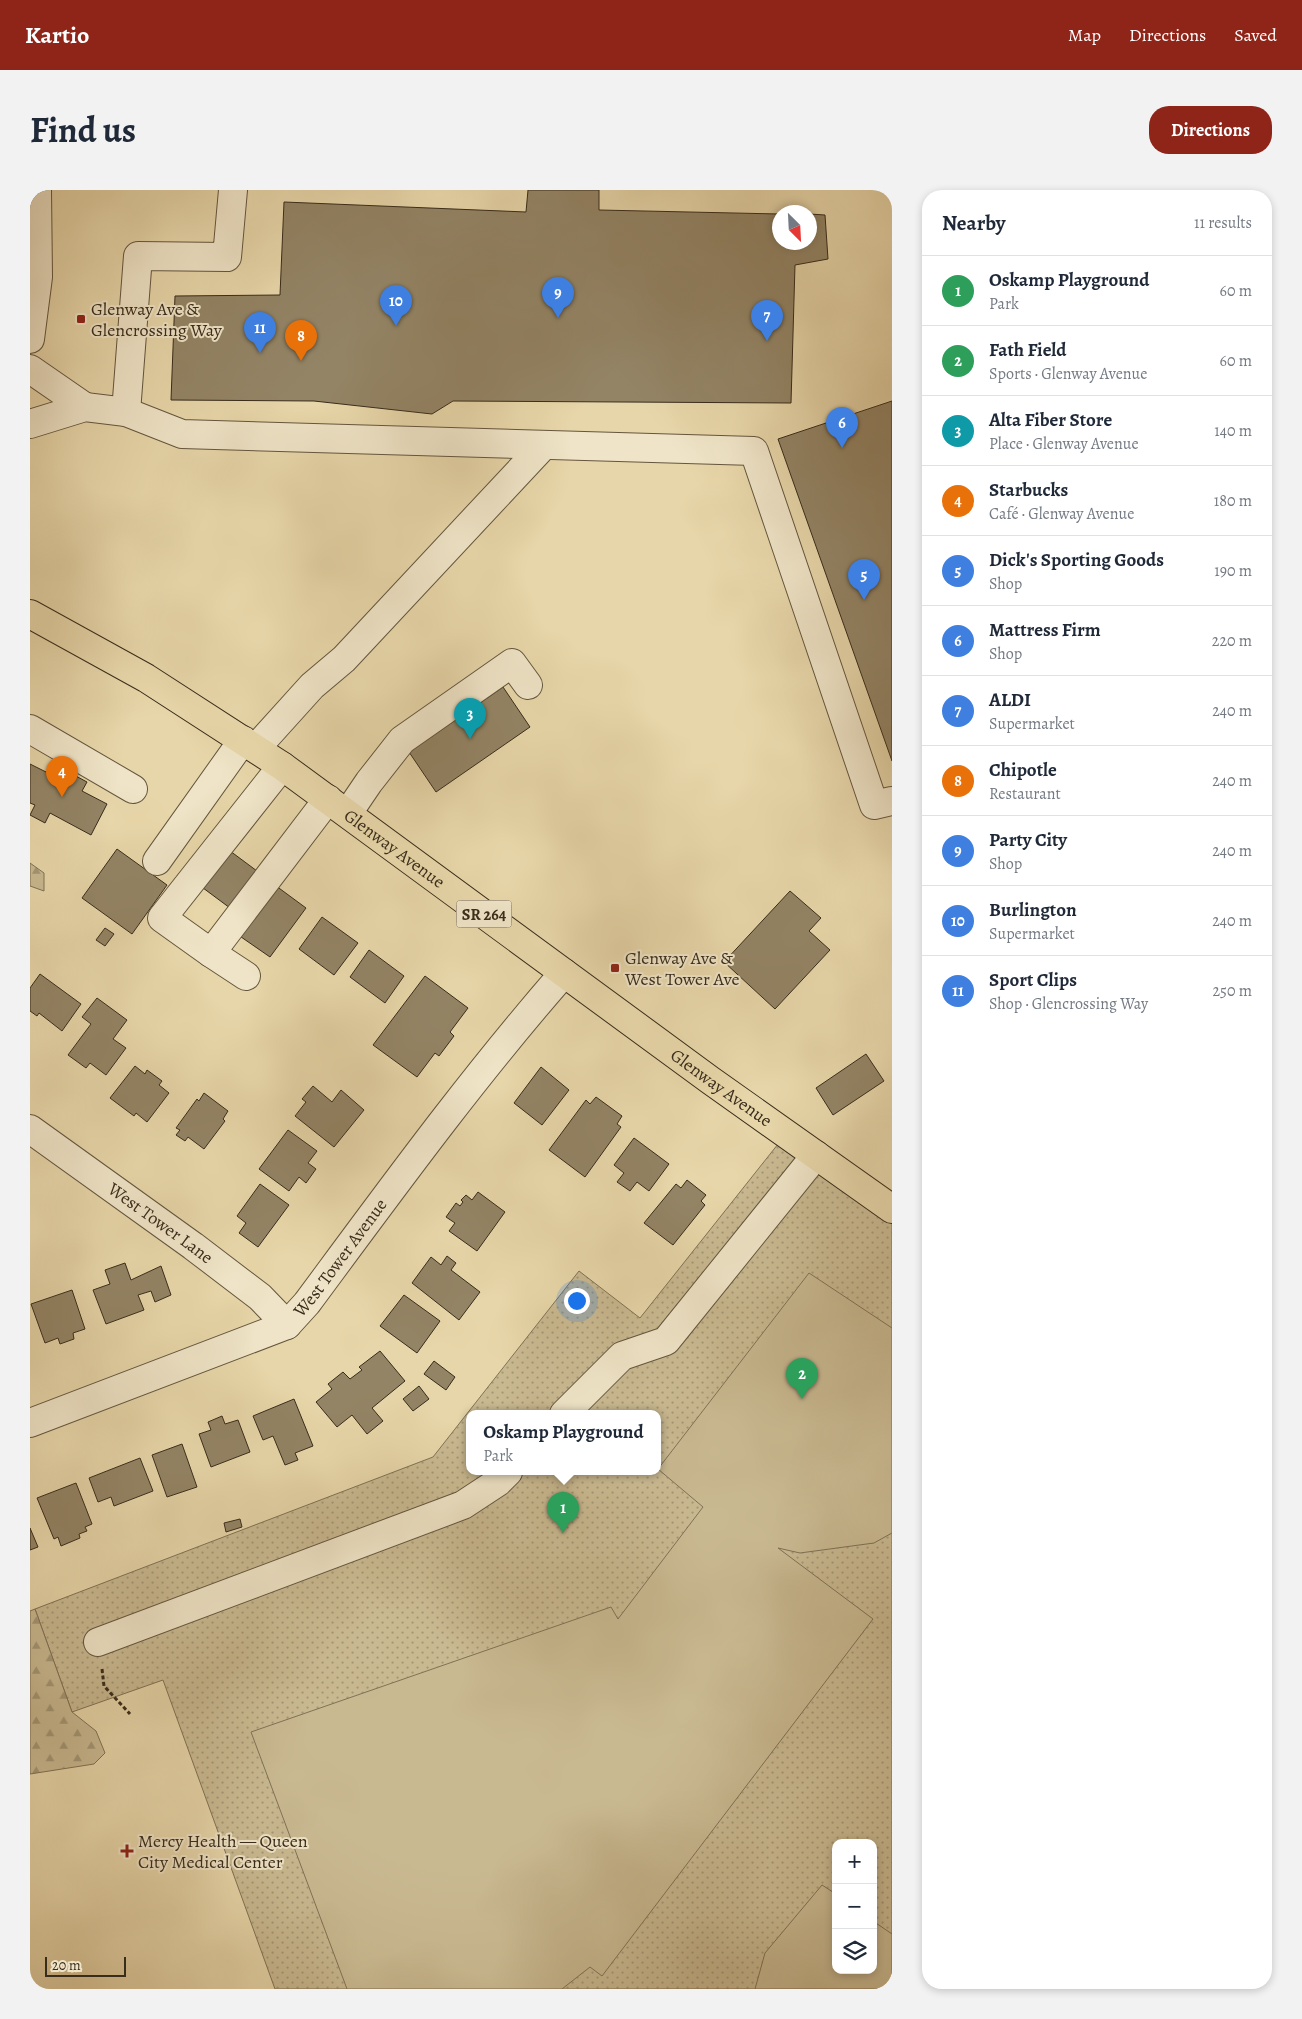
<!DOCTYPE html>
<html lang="en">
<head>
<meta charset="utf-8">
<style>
  body { margin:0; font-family:Alegreya,serif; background:#f2f2f3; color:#1f2937 }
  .controls { position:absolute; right:15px; bottom:15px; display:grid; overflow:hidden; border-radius:10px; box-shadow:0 2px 8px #0003 }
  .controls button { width:45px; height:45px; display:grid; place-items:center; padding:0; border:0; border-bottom:1px solid #e0e1e3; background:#fff; color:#1f2937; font:25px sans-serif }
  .compass { position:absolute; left:742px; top:15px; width:45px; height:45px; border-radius:50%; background:#fff; box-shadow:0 2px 8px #0003; rotate:156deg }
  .scale { position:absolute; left:15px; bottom:12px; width:81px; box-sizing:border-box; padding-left:5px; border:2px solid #382c1b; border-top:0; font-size:14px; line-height:18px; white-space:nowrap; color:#382c1b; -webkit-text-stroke:4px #efe4c7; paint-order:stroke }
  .you { position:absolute; left:546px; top:1110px; width:18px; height:18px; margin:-12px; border:4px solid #fff; border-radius:50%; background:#1a73e8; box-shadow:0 0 0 8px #1a73e833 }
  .badge { display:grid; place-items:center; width:32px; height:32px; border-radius:50%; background:#8f2418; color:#fff; font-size:16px; font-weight:700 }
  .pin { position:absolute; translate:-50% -41px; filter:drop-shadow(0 1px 2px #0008) }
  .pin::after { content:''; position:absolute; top:26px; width:18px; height:15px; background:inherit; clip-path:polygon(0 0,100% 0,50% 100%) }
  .popup { position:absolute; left:436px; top:1220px; width:195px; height:65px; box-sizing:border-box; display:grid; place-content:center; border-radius:10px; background:#fff; filter:drop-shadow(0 1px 4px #0005); font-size:16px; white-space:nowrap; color:#747a83 }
  .popup b { font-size:19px; color:#1f2937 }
  .popup::after { content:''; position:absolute; left:50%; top:100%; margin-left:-10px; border:10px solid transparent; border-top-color:#fff }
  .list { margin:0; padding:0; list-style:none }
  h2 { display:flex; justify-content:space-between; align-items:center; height:65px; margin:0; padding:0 20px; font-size:21px }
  h2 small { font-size:16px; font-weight:400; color:#747a83 }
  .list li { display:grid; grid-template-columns:32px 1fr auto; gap:15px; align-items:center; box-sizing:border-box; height:70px; padding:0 20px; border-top:1px solid #e0e1e3 }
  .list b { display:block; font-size:19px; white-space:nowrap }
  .list p { margin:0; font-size:16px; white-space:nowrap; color:#747a83 }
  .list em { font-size:16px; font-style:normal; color:#747a83 }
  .icon { flex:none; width:28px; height:28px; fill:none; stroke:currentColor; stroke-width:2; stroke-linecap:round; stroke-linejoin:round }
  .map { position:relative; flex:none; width:862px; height:1799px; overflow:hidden; border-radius:20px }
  header { display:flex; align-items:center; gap:30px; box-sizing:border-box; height:70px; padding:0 25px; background:#8f2418; color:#fff }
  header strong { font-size:24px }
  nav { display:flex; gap:28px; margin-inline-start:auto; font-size:18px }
  .intro { display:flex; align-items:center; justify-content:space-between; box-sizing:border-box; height:120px; padding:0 30px }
  h1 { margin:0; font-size:35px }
  .button { padding:12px 22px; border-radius:20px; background:#8f2418; color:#fff; font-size:18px; font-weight:700 }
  main { display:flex; gap:30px; padding:0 30px }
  aside { flex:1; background:#fff; border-radius:20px; box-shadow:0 2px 8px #0003 }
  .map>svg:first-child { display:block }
  .grass { fill:url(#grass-dots); stroke:#807256; fill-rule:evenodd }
  .forest { fill:url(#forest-firs); stroke:#807256 }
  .garden { fill:#c9b991; stroke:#807256 }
  .building { fill:#938465; stroke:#382c1b }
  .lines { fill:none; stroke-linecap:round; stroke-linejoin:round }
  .minor-casing { stroke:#64563e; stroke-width:30 }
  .major-casing { stroke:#382c1b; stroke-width:30 }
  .path { stroke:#382c1b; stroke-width:3; stroke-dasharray:4 2.5; stroke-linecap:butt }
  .minor { stroke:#efe4c7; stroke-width:28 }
  .major { stroke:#e7d6a9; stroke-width:28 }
  .poi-dot { fill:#8f2418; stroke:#efe4c7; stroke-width:2 }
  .labels { text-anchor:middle; stroke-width:4; stroke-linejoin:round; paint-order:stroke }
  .shield { fill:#efe4c7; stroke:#6f634f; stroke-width:1 }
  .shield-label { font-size:16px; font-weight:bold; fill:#382c1b }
  .poi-label { font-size:18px; fill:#382c1b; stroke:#efe4c7; text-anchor:start }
  .street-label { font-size:18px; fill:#382c1b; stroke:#efe4c7 }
</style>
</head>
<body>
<header>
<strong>Kartio</strong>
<nav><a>Map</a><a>Directions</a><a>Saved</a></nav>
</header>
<div class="intro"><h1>Find us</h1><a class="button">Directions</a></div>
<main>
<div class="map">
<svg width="862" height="1799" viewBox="0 0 862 1799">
  <defs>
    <pattern id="grass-dots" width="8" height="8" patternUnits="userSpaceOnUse" patternTransform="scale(1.25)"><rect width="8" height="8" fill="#c9b991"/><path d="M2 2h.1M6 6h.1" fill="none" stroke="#a49776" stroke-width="1.8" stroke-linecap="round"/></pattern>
    <pattern id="forest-firs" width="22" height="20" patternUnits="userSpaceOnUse" patternTransform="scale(1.25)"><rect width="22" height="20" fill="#c9b991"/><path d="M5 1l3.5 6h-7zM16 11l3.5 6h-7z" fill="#a49776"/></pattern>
  </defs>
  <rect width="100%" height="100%" fill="#e7d6a9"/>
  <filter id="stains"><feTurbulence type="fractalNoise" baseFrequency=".004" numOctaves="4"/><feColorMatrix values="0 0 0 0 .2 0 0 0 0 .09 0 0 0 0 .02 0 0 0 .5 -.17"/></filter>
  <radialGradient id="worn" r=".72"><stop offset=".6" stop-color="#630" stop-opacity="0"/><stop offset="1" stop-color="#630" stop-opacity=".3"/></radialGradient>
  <path class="grass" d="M756,944l106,75v780h-617l-112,-309 -91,32 -37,-103 398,-152 146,-186 61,47zM439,1224h188v58h-188zM806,1653h37v127h-37z"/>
  <g class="forest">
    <polygon points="0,673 14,683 14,701 0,696"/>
    <polygon points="5,1419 42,1522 66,1541 75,1563 64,1574 0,1584 0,1421"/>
  </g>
  <g class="garden">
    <polygon points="779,1083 862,1138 862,1343 844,1353 770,1363 748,1358 843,1429 572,1786 560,1777 532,1799 317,1799 221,1542 581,1417 588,1429 673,1317 628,1279"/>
    <polygon points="792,1695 806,1704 806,1780 843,1780 843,1731 862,1744 862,1799 725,1799 735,1763"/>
  </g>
  <g class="building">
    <polygon points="498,0 569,0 569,20 749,24 749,52 779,52 779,24 795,25 798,69 765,75 761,213 423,211 402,224 284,211 141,210 145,106 250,105 254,12 496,22"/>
    <polygon points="862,211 862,571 748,249"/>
    <polygon points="473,497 500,537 406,602 379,562"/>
    <polygon points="0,574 24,586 29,577 57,592 52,601 77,614 61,645 20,623 15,633 0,625 5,615 0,613"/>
    <polygon points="192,655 227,681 200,718 165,692"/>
    <polygon points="87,659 137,695 102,744 52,708"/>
    <polygon points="238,690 276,718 240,767 201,740"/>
    <polygon points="760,701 791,728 779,741 800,760 745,819 694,772"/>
    <polygon points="292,727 328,753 304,785 269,759"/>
    <polygon points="75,738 84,744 75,756 66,750"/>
    <polygon points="339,760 374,786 355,813 320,787"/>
    <polygon points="10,784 51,814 32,841 9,823 7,826 0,821 0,798"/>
    <polygon points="395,786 438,818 420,842 424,846 409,866 405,863 387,887 343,855"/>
    <polygon points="67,808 97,830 83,849 96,858 76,885 60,873 56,878 38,865 61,834 52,827"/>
    <polygon points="836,864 854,891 803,925 786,898"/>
    <polygon points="105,876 115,884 117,880 132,891 129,895 139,903 117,932 106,923 104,926 80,908"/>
    <polygon points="511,877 539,900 512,935 484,913"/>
    <polygon points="283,896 302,912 311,900 334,920 304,957 265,926 276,912 272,909"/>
    <polygon points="174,903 198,921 193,929 195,931 174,959 158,947 155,951 146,945 150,940 146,938 167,909 169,911"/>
    <polygon points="566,907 592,926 587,934 591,937 555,987 519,960 556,910 560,914"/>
    <polygon points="258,940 287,961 278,973 286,979 276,993 269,987 259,1001 229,979"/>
    <polygon points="604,948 639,974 619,1001 607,992 600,1001 587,992 594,983 584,975"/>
    <polygon points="657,990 676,1005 671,1011 675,1015 643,1055 614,1033 646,994 651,998"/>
    <polygon points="230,994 259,1015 228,1057 209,1043 216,1033 207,1026"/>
    <polygon points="448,1002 475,1022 447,1061 419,1041 425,1033 416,1027 426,1013 430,1016 433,1012 431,1010 436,1005 442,1010"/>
    <polygon points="417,1066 426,1073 421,1080 450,1102 429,1130 382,1093 401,1067 411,1075"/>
    <polygon points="95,1073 101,1090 131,1076 141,1105 125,1112 121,1101 108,1105 114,1120 76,1134 63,1100 80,1094 75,1080"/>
    <polygon points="42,1100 55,1139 43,1143 44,1149 30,1154 28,1148 15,1153 1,1114"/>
    <polygon points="374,1105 410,1131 387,1163 350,1136"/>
    <polygon points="350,1161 375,1191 342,1218 353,1231 337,1244 322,1225 307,1237 286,1212 302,1199 298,1194 313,1182 320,1189 332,1180 329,1177"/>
    <polygon points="404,1171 425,1187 416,1200 394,1184"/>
    <polygon points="389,1196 399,1209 383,1221 373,1209"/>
    <polygon points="264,1209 283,1256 265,1263 268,1270 255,1275 243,1246 233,1250 223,1226"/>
    <polygon points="192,1226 195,1234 208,1230 220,1262 181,1277 169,1244 181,1240 178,1232"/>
    <polygon points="152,1254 167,1297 137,1307 122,1265"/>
    <polygon points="110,1268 123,1301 84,1316 81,1307 68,1312 59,1288"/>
    <polygon points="46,1293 62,1334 55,1337 57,1341 49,1344 50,1348 31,1356 28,1347 24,1349 7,1308"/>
    <polygon points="210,1329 212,1337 196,1342 194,1333"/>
    <polygon points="0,1338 8,1357 0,1360"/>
  </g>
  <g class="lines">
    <defs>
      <g id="minor">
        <polyline points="0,149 8,87 7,0"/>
        <polyline points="0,179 55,217"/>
        <polyline points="96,222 108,66 197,67 203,0"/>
        <polyline points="0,234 55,217 96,222 152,244 724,261 844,615 862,611"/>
        <polyline points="0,539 103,599"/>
        <polyline points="226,558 282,496 314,469 514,255"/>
        <polyline points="252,576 132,728 181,763 298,609"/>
        <polyline points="318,623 339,592 372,550 482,473 498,495"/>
        <polyline points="127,671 213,550"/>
        <polyline points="181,763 216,786"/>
        <path id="s1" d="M0,939l163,117 67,51 27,28"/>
        <polyline points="534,1224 592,1166 636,1151 786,965"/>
        <path id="s2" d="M0,1233l257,-98 20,-22c83,-112 165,-225 257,-330"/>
        <polyline points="68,1452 433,1315 468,1292 478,1282"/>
      </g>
      <g id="major">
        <path id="s3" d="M0,424l116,64 136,88 428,314 182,129"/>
      </g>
    </defs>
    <use href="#minor" class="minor-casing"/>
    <use href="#major" class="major-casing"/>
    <polyline class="path" points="72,1479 74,1496 100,1524"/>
    <use href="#minor" class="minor"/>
    <use href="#major" class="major"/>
  </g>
  <g class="poi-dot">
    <rect x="46" y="124" width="10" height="10" rx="2.5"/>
    <rect x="580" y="773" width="10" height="10" rx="2.5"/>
    <path d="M94.5 1653.5h5v5h5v5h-5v5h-5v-5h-5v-5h5z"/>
  </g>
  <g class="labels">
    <rect class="shield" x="426.5" y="710.5" width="55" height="27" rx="4"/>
    <g class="shield-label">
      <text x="454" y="730">SR 264</text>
    </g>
    <g class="poi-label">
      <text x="61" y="125">Glenway Ave &amp;<tspan x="61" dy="21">Glencrossing Way</tspan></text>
      <text x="595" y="774">Glenway Ave &amp;<tspan x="595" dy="21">West Tower Ave</tspan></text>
      <text x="108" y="1657">Mercy Health — Queen<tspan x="108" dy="21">City Medical Center</tspan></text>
    </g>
    <g class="street-label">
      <text dy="6" stroke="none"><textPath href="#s3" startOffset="434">Glenway Avenue</textPath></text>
      <text dy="6" stroke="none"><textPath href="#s3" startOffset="839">Glenway Avenue</textPath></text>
      <text dy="6" stroke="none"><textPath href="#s1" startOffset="161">West Tower Lane</textPath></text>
      <text dy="6" stroke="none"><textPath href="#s2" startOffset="361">West Tower Avenue</textPath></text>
    </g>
  </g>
  <rect width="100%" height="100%" filter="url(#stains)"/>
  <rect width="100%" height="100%" fill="url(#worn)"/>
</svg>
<div class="controls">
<button>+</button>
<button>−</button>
<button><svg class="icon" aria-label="layers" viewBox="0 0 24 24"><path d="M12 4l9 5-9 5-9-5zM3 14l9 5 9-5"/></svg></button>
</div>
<svg class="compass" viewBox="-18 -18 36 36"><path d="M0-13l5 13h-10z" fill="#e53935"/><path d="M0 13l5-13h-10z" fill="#747a83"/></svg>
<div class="scale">20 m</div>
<div class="you"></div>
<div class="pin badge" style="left:533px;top:1343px;background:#2e9e5b">1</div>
<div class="popup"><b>Oskamp Playground</b>Park</div>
<div class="pin badge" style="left:772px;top:1209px;background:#2e9e5b">2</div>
<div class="pin badge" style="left:440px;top:549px;background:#0f9aa8">3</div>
<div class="pin badge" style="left:32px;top:607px;background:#e8710a">4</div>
<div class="pin badge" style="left:834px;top:410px;background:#3f7fe0">5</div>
<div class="pin badge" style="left:812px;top:258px;background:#3f7fe0">6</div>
<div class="pin badge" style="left:737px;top:151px;background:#3f7fe0">7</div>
<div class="pin badge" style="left:271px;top:171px;background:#e8710a">8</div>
<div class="pin badge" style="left:528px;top:128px;background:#3f7fe0">9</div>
<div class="pin badge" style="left:366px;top:136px;background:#3f7fe0">10</div>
<div class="pin badge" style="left:230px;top:163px;background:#3f7fe0">11</div>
</div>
<aside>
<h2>Nearby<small>11 results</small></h2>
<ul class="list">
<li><span class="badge" style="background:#2e9e5b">1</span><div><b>Oskamp Playground</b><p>Park</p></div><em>60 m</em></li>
<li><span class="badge" style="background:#2e9e5b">2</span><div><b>Fath Field</b><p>Sports · Glenway Avenue</p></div><em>60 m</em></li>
<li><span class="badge" style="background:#0f9aa8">3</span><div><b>Alta Fiber Store</b><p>Place · Glenway Avenue</p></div><em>140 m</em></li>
<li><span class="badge" style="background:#e8710a">4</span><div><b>Starbucks</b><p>Café · Glenway Avenue</p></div><em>180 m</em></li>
<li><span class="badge" style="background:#3f7fe0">5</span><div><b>Dick's Sporting Goods</b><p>Shop</p></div><em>190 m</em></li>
<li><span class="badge" style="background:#3f7fe0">6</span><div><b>Mattress Firm</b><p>Shop</p></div><em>220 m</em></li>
<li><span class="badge" style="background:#3f7fe0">7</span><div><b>ALDI</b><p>Supermarket</p></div><em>240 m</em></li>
<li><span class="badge" style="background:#e8710a">8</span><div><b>Chipotle</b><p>Restaurant</p></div><em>240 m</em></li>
<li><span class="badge" style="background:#3f7fe0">9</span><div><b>Party City</b><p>Shop</p></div><em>240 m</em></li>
<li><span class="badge" style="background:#3f7fe0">10</span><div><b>Burlington</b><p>Supermarket</p></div><em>240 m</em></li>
<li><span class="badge" style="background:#3f7fe0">11</span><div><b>Sport Clips</b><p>Shop · Glencrossing Way</p></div><em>250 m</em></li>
</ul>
</aside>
</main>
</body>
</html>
